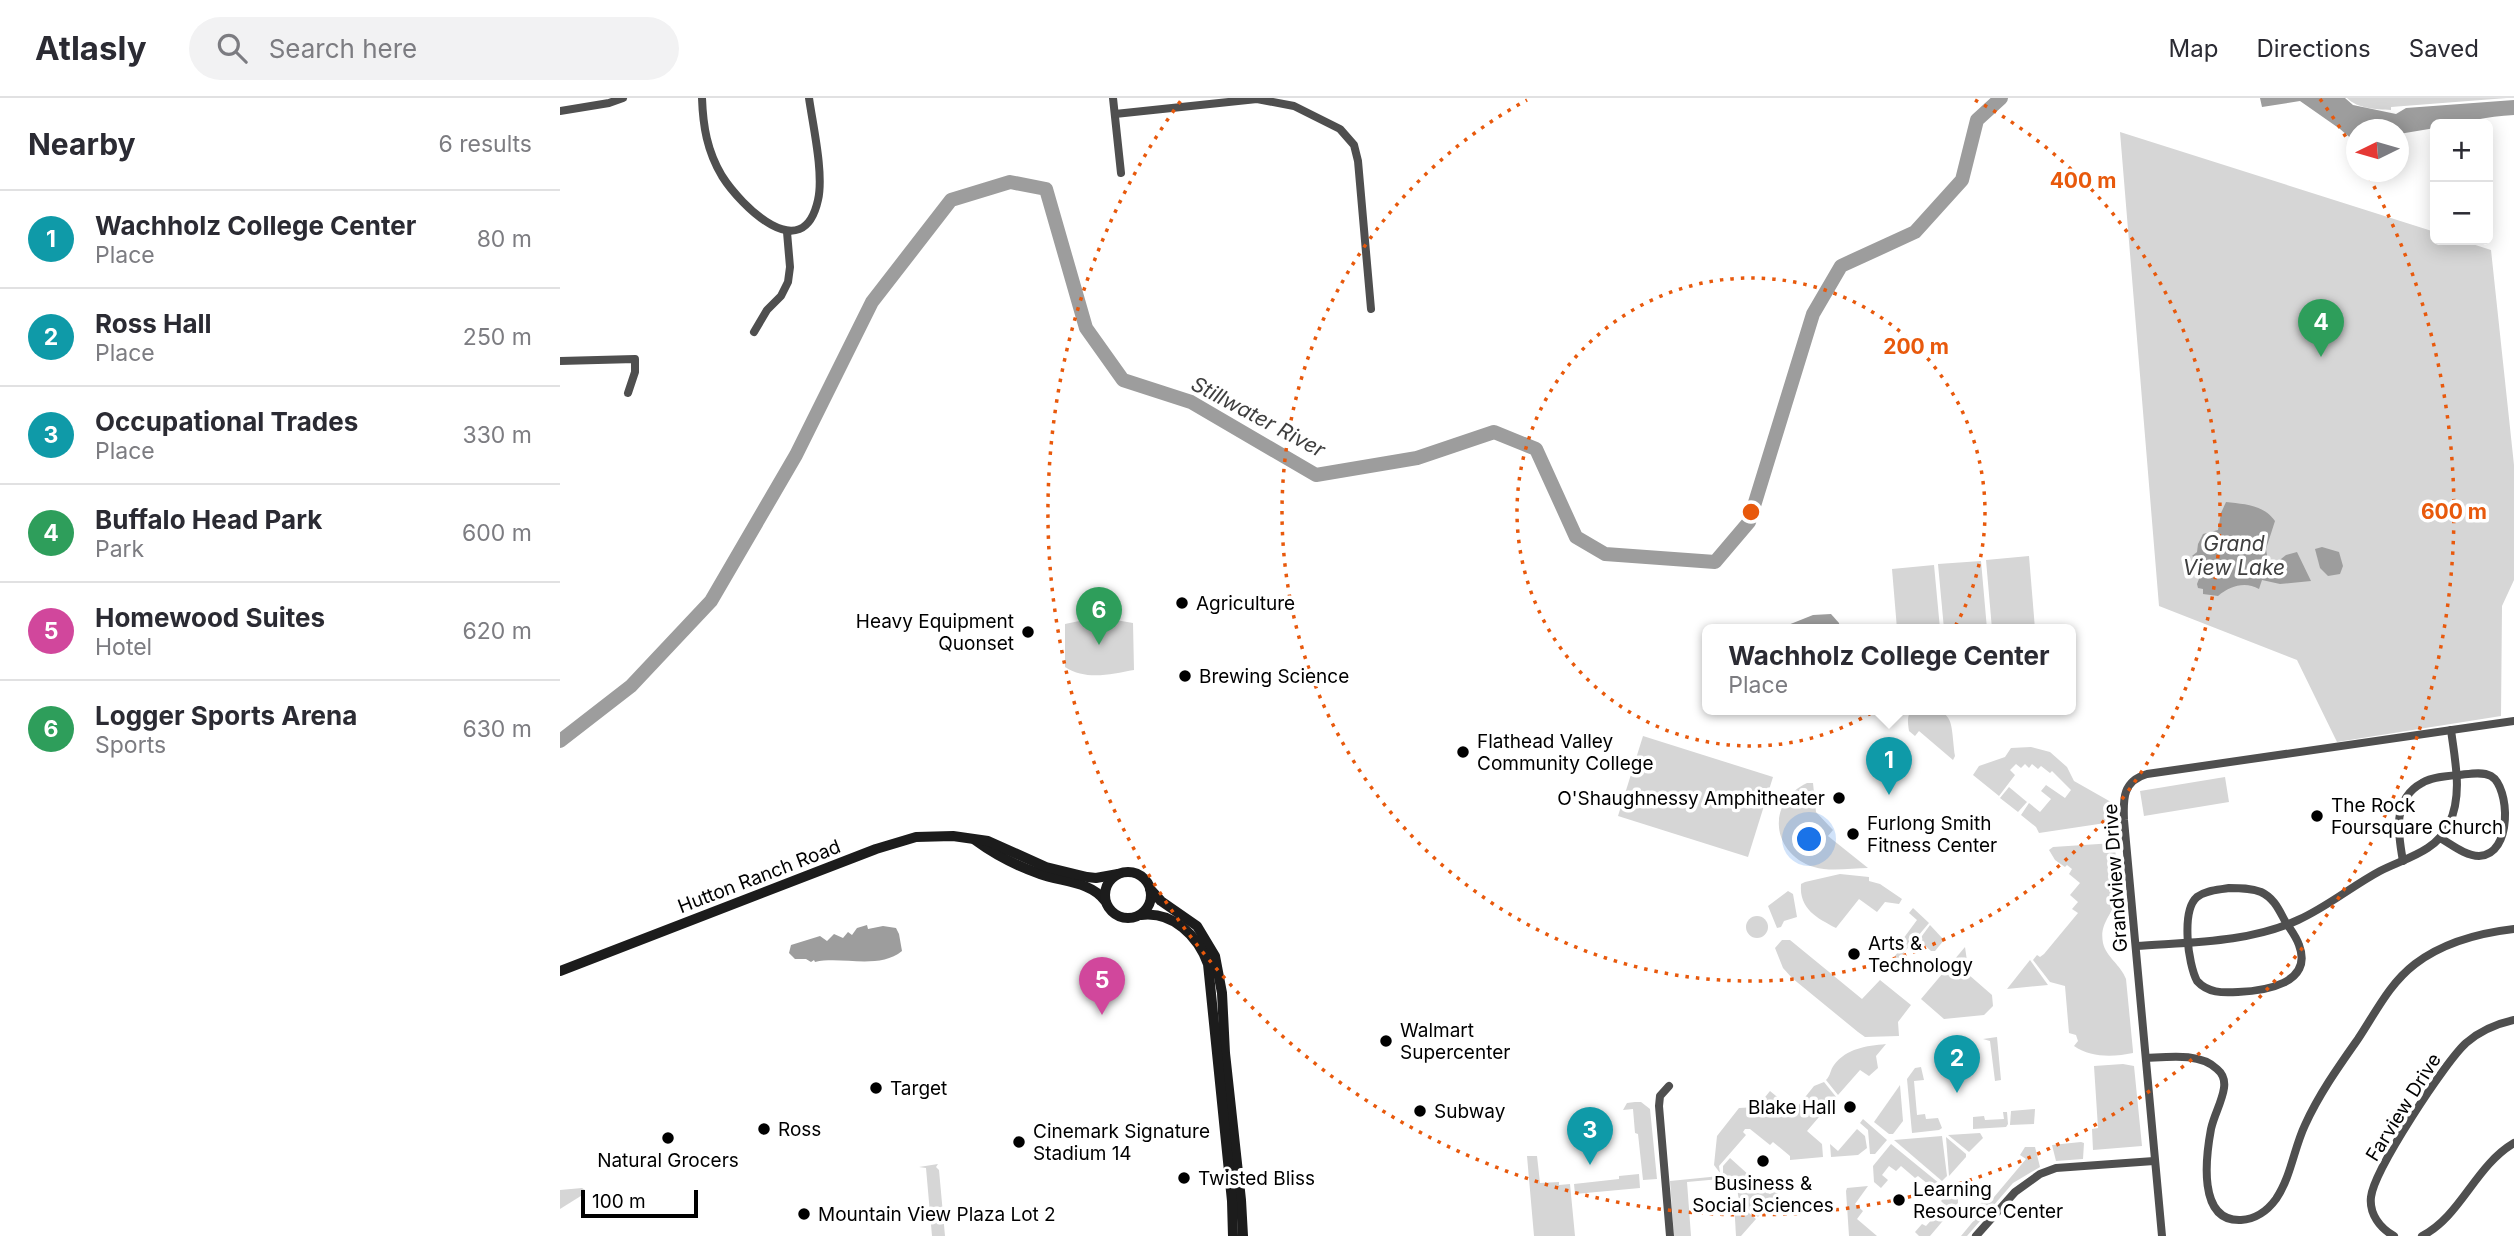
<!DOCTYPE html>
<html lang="en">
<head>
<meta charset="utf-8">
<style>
  body { margin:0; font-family:Inter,sans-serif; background:#f2f2f3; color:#2b2b33 }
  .controls { position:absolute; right:21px; top:21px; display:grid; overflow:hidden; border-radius:10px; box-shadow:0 4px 18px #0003 }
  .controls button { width:63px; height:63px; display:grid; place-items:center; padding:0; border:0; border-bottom:2px solid #e1e1e2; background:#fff; color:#2b2b33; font:35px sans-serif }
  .compass { position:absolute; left:1786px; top:21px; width:63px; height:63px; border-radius:50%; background:#fff; box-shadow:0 4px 18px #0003; rotate:265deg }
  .scale { position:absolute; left:21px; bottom:18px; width:117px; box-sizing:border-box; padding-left:7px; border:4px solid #000; border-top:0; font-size:19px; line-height:24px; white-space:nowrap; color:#000; -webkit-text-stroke:5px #fff; paint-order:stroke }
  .you { position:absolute; left:1250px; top:742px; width:24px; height:24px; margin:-18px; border:5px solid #fff; border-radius:50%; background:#1a73e8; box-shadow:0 0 0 10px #1a73e833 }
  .badge { display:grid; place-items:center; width:46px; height:46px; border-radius:50%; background:#b45309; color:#fff; font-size:23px; font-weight:700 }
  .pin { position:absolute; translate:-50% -58px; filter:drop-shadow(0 2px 4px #0008) }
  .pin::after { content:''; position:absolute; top:37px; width:24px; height:21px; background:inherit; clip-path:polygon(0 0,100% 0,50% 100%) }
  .popup { position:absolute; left:1142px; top:526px; width:374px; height:91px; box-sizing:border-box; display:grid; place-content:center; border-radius:10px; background:#fff; filter:drop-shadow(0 2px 5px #0005); font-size:23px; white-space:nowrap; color:#7c7c81 }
  .popup b { font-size:26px; color:#2b2b33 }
  .popup::after { content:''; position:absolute; left:50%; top:100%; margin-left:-14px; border:14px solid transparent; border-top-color:#fff }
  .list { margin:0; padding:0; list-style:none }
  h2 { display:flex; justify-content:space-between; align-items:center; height:91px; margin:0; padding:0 28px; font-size:30px }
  h2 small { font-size:23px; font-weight:400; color:#7c7c81 }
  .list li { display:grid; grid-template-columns:46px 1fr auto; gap:21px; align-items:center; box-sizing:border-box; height:98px; padding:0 28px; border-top:2px solid #e1e1e2 }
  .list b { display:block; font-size:26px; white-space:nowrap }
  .list p { margin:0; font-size:23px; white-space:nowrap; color:#7c7c81 }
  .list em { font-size:23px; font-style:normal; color:#7c7c81 }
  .icon { flex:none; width:38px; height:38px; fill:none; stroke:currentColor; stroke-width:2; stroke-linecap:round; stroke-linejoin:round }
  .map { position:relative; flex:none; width:1954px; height:1138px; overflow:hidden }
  header { display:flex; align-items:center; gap:42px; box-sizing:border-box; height:98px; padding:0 35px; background:#fff; border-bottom:2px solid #e1e1e2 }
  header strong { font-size:33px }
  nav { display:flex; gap:38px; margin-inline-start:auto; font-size:24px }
  .search { width:490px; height:63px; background:#f2f2f3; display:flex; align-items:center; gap:18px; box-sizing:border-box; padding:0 24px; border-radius:38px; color:#7c7c81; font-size:26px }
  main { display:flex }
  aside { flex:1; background:#fff }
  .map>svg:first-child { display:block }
  .green { fill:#d6d6d6 }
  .water { fill:#9d9d9d }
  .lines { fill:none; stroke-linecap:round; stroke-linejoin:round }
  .river { stroke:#9d9d9d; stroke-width:14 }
  .minor { stroke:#4f4f4f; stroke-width:8 }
  .secondary { stroke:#1c1c1c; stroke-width:10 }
  .ring { fill:none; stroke:#e8590c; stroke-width:3.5; stroke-dasharray:3.5 7 }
  .poi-dot { fill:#000; stroke:#fff; stroke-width:2.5 }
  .labels { text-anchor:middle; stroke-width:7; stroke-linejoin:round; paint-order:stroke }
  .poi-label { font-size:19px; fill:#000; stroke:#fff; text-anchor:start }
  .street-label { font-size:19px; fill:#000; stroke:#fff }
  .water-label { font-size:21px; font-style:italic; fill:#3e3e3e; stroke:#fff }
  .centre { fill:#e8590c; stroke:#fff; stroke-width:3.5 }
  .ring-label { font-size:21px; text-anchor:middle; font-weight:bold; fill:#e8590c; stroke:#fff; stroke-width:7; stroke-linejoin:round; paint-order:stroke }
</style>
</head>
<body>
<header>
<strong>Atlasly</strong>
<div class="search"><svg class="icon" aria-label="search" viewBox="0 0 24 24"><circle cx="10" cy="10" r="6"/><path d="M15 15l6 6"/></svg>Search here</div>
<nav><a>Map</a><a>Directions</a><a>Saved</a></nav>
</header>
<main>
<aside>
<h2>Nearby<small>6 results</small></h2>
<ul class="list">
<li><span class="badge" style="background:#0f9aa8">1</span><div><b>Wachholz College Center</b><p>Place</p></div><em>80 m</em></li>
<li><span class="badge" style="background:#0f9aa8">2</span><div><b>Ross Hall</b><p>Place</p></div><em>250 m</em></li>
<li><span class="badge" style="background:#0f9aa8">3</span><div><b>Occupational Trades</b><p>Place</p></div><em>330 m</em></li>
<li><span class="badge" style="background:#2e9e5b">4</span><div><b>Buffalo Head Park</b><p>Park</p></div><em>600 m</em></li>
<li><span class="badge" style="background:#d1479c">5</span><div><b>Homewood Suites</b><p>Hotel</p></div><em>620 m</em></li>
<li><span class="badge" style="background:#2e9e5b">6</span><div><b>Logger Sports Arena</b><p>Sports</p></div><em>630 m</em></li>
</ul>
</aside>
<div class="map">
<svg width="1954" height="1138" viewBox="0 0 1954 1138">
  <rect width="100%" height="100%" fill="#fff"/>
  <g class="green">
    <path d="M1787,0h160l-116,9v3c-15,-1 -33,-1 -44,-12z"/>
    <polygon points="1560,34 1875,134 1875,142 1900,142 1931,152 1954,367 1954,482 1942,508 1941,618 1777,644 1737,562 1599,508"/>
    <polygon points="1469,458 1475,531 1432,531 1426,462"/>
    <polygon points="1421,463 1427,531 1384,531 1378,466"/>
    <polygon points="1374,467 1380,531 1337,531 1332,471"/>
    <path d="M538,519l35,6 1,47c-23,4 -47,11 -69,-3v-43z"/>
    <path d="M1353,611c43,0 37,8 42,47l-2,4 -34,-29 -4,5 -6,-5c-1,-8 -3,-16 4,-22z"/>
    <polygon points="1083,638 1213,679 1188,759 1058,718"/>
    <polygon points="1471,649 1490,654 1507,669 1514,683 1551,704 1552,724 1479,735 1476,729 1461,717 1469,705 1480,714 1491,701 1481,693 1486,687 1505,700 1511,692 1492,673 1490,675 1481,668 1478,671 1472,666 1469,670 1465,666 1461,670 1456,666 1450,672 1455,677 1439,698 1413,677 1419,668 1445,659 1451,650"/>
    <polygon points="1665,679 1669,704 1584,718 1580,693"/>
    <path d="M1247,685h6l3,29 17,18 -5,6 40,32c-16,0 -38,4 -54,-1 -42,-13 -49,-64 -7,-84z"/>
    <polygon points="1449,689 1467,704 1458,714 1440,700"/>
    <path d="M1554,745c2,16 8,38 4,54 -5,17 -19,26 -15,46 3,14 18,22 23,36l7,72v2c-19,4 -42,5 -59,-7l4,-5 -2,-6 -7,-2 -4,-47 -15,-4 -17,-22 4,-5 3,2 4,-3 34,-41 -6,-4 6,-7 -8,-7 10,-12 -11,-9 3,-5 -5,-4 -2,2 -10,-7 -6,-10 4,-3z"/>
    <path d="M1280,776l29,3v4l11,3 22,15 -3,5 -14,-2 -8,10 -18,-13 -23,29c-19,-10 -37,-19 -35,-44l4,-2z"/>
    <polygon points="1228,793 1233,796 1237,819 1224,823 1221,829 1217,830 1208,808"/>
    <polygon points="1353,810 1369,825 1330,871 1327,868 1346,844 1343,841 1357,822 1349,815"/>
    <circle cx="1197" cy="829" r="11"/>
    <polygon points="1370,827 1384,842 1375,853 1371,853 1359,842"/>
    <polygon points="1222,842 1230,842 1302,901 1320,882 1351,907 1338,924 1339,938 1305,939 1298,934 1232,880 1223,870 1215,850"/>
    <polygon points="1405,849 1409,877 1432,897 1433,908 1424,917 1384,921 1361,901"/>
    <polygon points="1470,862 1488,887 1447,891"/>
    <polygon points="1437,939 1441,982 1435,983 1430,943 1423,941"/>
    <path d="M1326,946l-10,12 2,12 -9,8 -9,-6 -22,25 -12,-15c5,-5 4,-10 8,-15 13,-17 32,-19 52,-21z"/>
    <polygon points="1563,966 1574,968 1582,1048 1533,1052 1532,1031 1538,1030 1534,968"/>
    <polygon points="1361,969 1364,982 1354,983 1357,1017 1365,1016 1366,1021 1378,1020 1382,1030 1379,1032 1352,1035 1347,981 1355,970"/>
    <polygon points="1264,984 1277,1000 1267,1002 1255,1016 1259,1019 1247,1033 1262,1046 1263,1059 1230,1062 1230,1058 1213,1044 1210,1047 1190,1031 1185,1031 1183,1034 1186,1037 1159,1068 1160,1075 1154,1067 1157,1038 1179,1010 1197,1009 1210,993 1234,1013 1254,988"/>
    <polygon points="1340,987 1343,1023 1333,1036 1329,1036 1314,1024"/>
    <polygon points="1075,1004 1081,1004 1090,1011 1097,1081 1083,1082 1078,1036 1075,1035 1073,1011 1063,1012 1067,1005"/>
    <polygon points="1475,1011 1474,1026 1450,1027 1451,1013"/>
    <polygon points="1443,1014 1447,1014 1448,1026 1446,1029 1413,1031 1413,1019 1424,1018 1425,1022 1444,1021"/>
    <polygon points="1303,1021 1327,1042 1315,1056 1310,1056 1308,1032 1300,1025"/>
    <polygon points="1297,1031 1305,1038 1307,1050 1298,1057 1271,1059 1270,1046 1278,1053"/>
    <polygon points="1420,1035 1423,1040 1409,1054 1388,1037"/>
    <polygon points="1382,1038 1387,1078 1382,1083 1334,1042"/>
    <polygon points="1386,1039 1406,1056 1406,1059 1389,1078"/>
    <polygon points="1521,1044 1524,1045 1523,1061 1496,1063 1492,1047"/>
    <polygon points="1331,1046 1385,1090 1385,1093 1378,1101 1371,1094 1373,1090 1358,1078 1355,1080 1341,1068 1336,1073 1329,1068 1322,1077 1328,1082 1321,1090 1314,1084 1313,1068"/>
    <polygon points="1465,1049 1475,1049 1480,1069 1453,1085 1407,1138 1401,1138 1420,1115 1416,1111 1424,1102 1429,1105 1466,1061 1460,1057"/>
    <polygon points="967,1058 977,1058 980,1085 999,1084 999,1087 1010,1086 1015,1138 974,1138"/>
    <polygon points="1170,1060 1210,1096 1214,1092 1218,1095 1198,1119 1179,1103 1176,1084 1163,1075 1163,1068"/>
    <polygon points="378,1066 376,1069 379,1072 385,1138 372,1138 366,1070 359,1069"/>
    <polygon points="1079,1076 1080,1090 1015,1096 1014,1086 1059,1081 1059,1078"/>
    <polygon points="1160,1078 1160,1081 1127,1084 1131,1138 1114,1138 1110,1083"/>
    <polygon points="1308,1088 1295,1106 1303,1113 1297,1121 1317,1138 1289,1138 1286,1093 1287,1090"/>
    <polygon points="22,1090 25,1092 24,1096 0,1111 0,1092"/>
    <polygon points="1389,1094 1398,1101 1398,1105 1370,1138 1359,1138 1355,1134 1362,1126 1366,1128 1385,1107 1381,1103"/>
    <polygon points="1174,1104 1176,1104 1196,1121 1181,1138 1176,1138"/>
  </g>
  <g class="water">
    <path d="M1700,0h85l8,7 43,9 10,-6 108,-8v15c-27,1 -52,9 -79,9v4l-36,6v-4h-42l-1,11h-2l-14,-12 -40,-28 -38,6z"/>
    <path d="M1666,404c18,2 38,3 49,19l-9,28 2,12 8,2 10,-8 11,-3 14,29 -31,3 -18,-4 -3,9c-14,-8 -29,-3 -41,7l-15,-2v-5l-5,-1 -1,-4 5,-13 -3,-4 5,-1 -1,-5 -11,-5 5,-4 1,-8 5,-10 15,-4 3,-17z"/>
    <polygon points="1762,449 1779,454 1783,468 1780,476 1768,478 1760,470 1755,451"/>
    <polygon points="1271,516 1279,525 1280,531 1218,531 1253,517"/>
    <path d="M307,827l1,4 15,-3 13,2 3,6 3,17c-23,19 -60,5 -87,11l-1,-2 -3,2 -5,-3h-11l-6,-6 2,-8 29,-9 7,5 7,-7 9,4 5,-6 4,3 5,-7z"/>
  </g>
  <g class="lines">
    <polyline class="river" points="0,643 71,588 151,503 236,357 312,204 391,102 450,84 486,91 526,230 563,282 631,304 756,377 857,360 934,334 976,351 1016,439 1045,456 1155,464 1189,424 1253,216 1281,168 1355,134 1402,82 1417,22 1441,0"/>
    <g class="minor">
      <path d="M142,0c1,28 5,53 20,78 19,30 81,92 96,24 6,-26 -5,-74 -9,-102"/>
      <polyline points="553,0 561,75"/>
      <polyline points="0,13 49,5 63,0"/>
      <polyline points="555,16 697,1 734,8 780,31 794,47 798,63 811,211"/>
      <polyline points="194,234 207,212 221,198 228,184 230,169 227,134"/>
      <polyline points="0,263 75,261 75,274 68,295"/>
      <path d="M1843,763c-5,-27 -11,-62 19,-78 10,-6 25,-7 37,-8 10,-1 23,-4 32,1 19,11 22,79 -12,80 -14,0 -28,-12 -39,-18"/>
      <path d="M1669,790c11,0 22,0 32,4 13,6 18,18 24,29 5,8 11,15 14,24 15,39 -36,46 -61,47 -16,1 -30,1 -41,-11 -9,-17 -16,-70 0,-84 9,-7 21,-7 32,-9z"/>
      <path d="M1576,848c53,-4 112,-3 162,-26 29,-13 54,-34 82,-49 25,-13 56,-19 69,-47 14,-29 6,-63 2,-94"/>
      <path d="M1586,960c21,-1 54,-6 71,11 6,5 8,12 7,19 -2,14 -10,27 -13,41 -5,27 -14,93 30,91 15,-1 27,-10 35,-21 15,-22 18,-51 29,-74 14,-31 34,-59 53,-86 18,-27 31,-55 57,-75 29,-22 64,-31 99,-35"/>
      <polyline points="1109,988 1100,998 1099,1008 1110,1138"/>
      <polyline points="1416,1138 1455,1094 1480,1076 1496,1070 1594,1063"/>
      <path d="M1602,1138l-38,-416c-1,-22 -1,-39 23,-46l367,-53"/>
      <path d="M1834,1138c-14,-8 -25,-22 -23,-39 3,-27 74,-135 95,-154 14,-12 30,-19 48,-23"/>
      <path d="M1862,1138c39,-20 53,-70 92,-93"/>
    </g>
    <g class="secondary">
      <path d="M415,742c19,14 42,26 65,34 21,8 51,7 65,27"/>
      <circle cx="568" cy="797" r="23"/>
      <polyline points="590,791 601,803 637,828 655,858 662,895 665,955 681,1102 683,1138"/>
      <path d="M581,817c32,-4 57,21 67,49l24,237 1,35"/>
      <polyline points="0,873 316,751 356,739 393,738 428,743 486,769 527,779 536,780 558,776"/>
    </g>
  </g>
  <g class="ring">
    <circle cx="1191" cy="414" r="234"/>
    <path d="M1415 2A469 469 0 1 1 967 2"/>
    <path d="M1760 1A703 703 0 0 1 1794 52M1809 79A703 703 0 1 1 622 1"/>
  </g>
  <g class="poi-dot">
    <circle cx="622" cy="505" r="7"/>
    <circle cx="468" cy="534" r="7"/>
    <circle cx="625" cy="578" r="7"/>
    <circle cx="903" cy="654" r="7"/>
    <circle cx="1279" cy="700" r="7"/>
    <circle cx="1757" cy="718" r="7"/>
    <circle cx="1293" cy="736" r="7"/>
    <circle cx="1294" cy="856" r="7"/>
    <circle cx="826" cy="943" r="7"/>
    <circle cx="316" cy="990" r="7"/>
    <circle cx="1290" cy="1009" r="7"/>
    <circle cx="860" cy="1013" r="7"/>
    <circle cx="204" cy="1031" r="7"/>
    <circle cx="108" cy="1040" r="7"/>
    <circle cx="459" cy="1044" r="7"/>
    <circle cx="1203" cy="1063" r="7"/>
    <circle cx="624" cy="1080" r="7"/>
    <circle cx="1339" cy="1102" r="7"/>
    <circle cx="244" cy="1116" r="7"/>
  </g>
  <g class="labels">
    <g class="poi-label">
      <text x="636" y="512">Agriculture</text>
      <text x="454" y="530" text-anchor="end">Heavy Equipment<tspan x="454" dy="22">Quonset</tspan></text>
      <text x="639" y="585">Brewing Science</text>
      <text x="917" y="650">Flathead Valley<tspan x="917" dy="22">Community College</tspan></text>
      <text x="1265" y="707" text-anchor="end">O'Shaughnessy Amphitheater</text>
      <text x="1771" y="714">The Rock<tspan x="1771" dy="22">Foursquare Church</tspan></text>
      <text x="1307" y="732">Furlong Smith<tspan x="1307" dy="22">Fitness Center</tspan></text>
      <text x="1308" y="852">Arts &amp;<tspan x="1308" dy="22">Technology</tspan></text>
      <text x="840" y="939">Walmart<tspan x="840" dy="22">Supercenter</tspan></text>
      <text x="330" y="997">Target</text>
      <text x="1276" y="1016" text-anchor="end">Blake Hall</text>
      <text x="874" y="1020">Subway</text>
      <text x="218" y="1038">Ross</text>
      <text x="473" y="1040">Cinemark Signature<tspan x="473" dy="22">Stadium 14</tspan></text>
      <text x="108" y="1069" text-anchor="middle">Natural Grocers</text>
      <text x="638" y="1087">Twisted Bliss</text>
      <text x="1203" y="1092" text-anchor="middle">Business &amp;<tspan x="1203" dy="22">Social Sciences</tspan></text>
      <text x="1353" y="1098">Learning<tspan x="1353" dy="22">Resource Center</tspan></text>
      <text x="258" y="1123">Mountain View Plaza Lot 2</text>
    </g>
    <g class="street-label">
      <text transform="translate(199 778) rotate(-21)" y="7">Hutton Ranch Road</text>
      <text transform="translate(1555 780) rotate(-94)" y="7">Grandview Drive</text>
      <text transform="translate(1843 1009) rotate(-58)" y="7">Farview Drive</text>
    </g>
    <g class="water-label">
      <text transform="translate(698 319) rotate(28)" y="7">Stillwater River</text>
      <text x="1674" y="453">Grand<tspan x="1674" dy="24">View Lake</tspan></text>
    </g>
  </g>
  <circle cx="1191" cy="414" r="10" class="centre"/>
  <g class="ring-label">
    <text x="1523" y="90">400 m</text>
    <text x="1356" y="256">200 m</text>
    <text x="1894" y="421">600 m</text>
  </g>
</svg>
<div class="controls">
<button>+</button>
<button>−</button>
</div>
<svg class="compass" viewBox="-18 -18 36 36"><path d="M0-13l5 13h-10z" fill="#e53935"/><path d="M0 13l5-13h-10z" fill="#7c7c81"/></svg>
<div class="scale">100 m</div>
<div class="you"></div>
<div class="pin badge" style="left:1329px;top:697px;background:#0f9aa8">1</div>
<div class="popup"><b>Wachholz College Center</b>Place</div>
<div class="pin badge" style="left:1397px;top:995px;background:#0f9aa8">2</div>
<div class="pin badge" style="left:1030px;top:1067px;background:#0f9aa8">3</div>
<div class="pin badge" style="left:1761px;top:259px;background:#2e9e5b">4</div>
<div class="pin badge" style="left:542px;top:917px;background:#d1479c">5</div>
<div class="pin badge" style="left:539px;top:547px;background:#2e9e5b">6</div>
</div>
</main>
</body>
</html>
